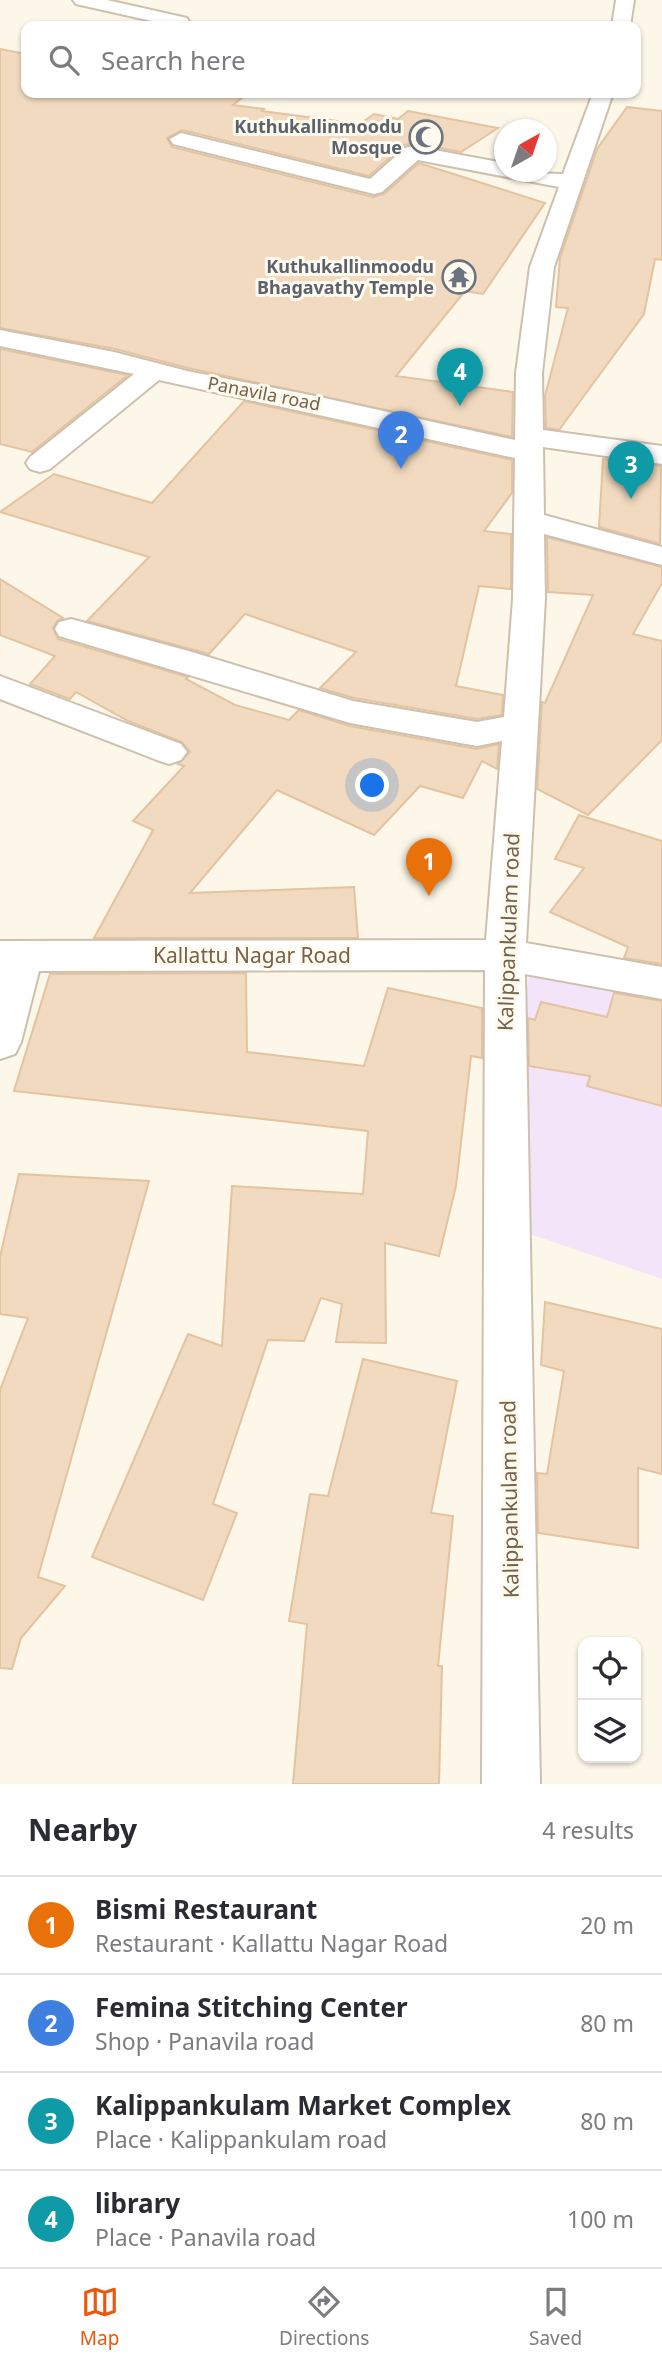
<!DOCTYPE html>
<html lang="en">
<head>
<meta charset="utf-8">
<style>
  body { margin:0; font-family:"Noto Sans",sans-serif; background:#f2f2f3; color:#2b2b33 }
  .controls { position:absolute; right:21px; bottom:21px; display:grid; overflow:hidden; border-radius:14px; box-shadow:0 2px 5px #0004 }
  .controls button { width:63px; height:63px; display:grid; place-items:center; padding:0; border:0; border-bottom:2px solid #e1e1e2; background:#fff; color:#2b2b33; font:35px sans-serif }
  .compass { position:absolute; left:494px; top:119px; width:63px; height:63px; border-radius:50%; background:#fff; box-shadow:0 2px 5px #0004; rotate:40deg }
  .you { position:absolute; left:373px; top:786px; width:24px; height:24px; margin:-18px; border:5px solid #fff; border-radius:50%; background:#1a73e8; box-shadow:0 0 0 10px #1a73e833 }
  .badge { display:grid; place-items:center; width:46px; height:46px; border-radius:50%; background:#ea580c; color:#fff; font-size:23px; font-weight:700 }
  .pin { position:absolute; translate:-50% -58px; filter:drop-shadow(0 2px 4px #0008) }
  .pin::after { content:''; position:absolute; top:37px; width:24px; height:21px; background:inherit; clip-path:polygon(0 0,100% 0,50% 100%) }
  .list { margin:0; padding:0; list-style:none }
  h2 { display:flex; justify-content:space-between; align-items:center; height:91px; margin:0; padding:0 28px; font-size:30px }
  h2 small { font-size:23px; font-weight:400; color:#7c7c81 }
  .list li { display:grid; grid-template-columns:46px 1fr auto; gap:21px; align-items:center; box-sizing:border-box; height:98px; padding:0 28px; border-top:2px solid #e1e1e2 }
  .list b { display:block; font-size:26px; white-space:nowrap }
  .list p { margin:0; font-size:23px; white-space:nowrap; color:#7c7c81 }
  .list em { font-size:23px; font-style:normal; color:#7c7c81 }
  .icon { flex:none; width:38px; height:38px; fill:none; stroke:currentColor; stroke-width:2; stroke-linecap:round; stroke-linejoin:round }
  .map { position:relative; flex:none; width:662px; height:1784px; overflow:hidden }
  .search { position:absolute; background:#fff; box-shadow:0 2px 5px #0004; left:21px; right:21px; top:21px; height:77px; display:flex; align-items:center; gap:18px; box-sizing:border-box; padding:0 24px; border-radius:14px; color:#7c7c81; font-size:26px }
  .sheet { height:483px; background:#fff }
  nav { display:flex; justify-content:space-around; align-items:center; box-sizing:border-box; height:98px; border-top:2px solid #e1e1e2; background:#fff; font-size:19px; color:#7c7c81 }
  nav a { display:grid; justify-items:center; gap:4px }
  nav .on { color:#ea580c }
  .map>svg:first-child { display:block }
  .education { fill:#f4e4f9 }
  .building { fill:#f1dabf; stroke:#e3c3a0; stroke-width:2 }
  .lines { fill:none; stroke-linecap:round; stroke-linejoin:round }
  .minor-casing { stroke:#cec0ae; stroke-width:4 }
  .minor { fill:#fff; fill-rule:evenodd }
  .labels { text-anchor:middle; stroke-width:6; stroke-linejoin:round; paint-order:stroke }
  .far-worship-label { font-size:18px; font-weight:bold; fill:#5b616d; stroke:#fffaee; text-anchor:end }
  .far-street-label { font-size:18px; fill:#76614c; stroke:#fffaee }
  .street-label { font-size:21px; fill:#76614c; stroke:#fffaee }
</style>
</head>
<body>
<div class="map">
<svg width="662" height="1784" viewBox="0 0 662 1784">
  <rect width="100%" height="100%" fill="#fcf7e8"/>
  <polygon class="education" points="529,973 630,991 662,1001 662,1279 518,1230 513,1104"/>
  <g class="building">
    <polygon points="0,49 26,54 26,93 215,93 242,98 233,105 264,109 262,111 360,124 374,114 398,119 408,111 498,128 461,152 413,143 404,145 369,176 182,130 167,138 172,147 373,197 384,194 419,163 545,203 483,294 465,291 396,376 513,392 512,437 188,368 115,349 0,328"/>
    <polygon points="627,107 662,111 662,260 655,259 644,314 559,430 546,428 545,396 568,308 556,307 560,258 597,149"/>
    <polygon points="0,349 128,375 32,452 0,444"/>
    <polygon points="244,401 512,460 512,493 484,531 511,534 511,589 479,586 456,686 503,695 502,715 477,719 354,698 320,688 356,652 245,614 209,654 87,621 149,557 0,512 54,474 152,503"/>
    <polygon points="603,459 661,466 660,544 599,527"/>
    <polygon points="547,537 662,567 662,583 633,634 662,641 662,740 588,815 537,789 542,702 545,703 593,595 548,592"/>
    <polygon points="0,579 63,618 57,621 53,628 58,639 188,677 186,679 235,705 289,720 299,710 350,726 477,749 499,744 497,769 482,761 463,798 420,786 374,835 277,790 190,893 354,887 358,938 94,938 153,830 133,821 184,766 178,764 190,752 182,742 128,721 76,692 70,699 30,684 55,656 0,635"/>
    <polygon points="579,815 662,841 662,964 624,958 628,947 550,912 584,868 555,859"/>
    <polygon points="246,973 247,1052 364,1066 388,988 482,1008 482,1058 471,1056 456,1186 439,1256 385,1243 386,1343 336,1342 342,1304 321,1298 304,1341 268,1340 213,1504 237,1513 203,1600 92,1557 188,1334 222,1346 232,1186 363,1194 368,1131 14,1091 50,974"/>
    <polygon points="614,993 662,1001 662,1106 587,1086 590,1076 529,1066 528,1018 535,1020 541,1002 607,1017"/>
    <polygon points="19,1174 149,1181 38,1577 65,1586 21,1638 12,1669 0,1668 0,1390 28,1318 0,1314 0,1257"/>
    <polygon points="545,1302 662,1329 662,1474 638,1468 638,1548 538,1533 537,1473 547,1474 564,1371 541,1365"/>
    <polygon points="363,1359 457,1381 431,1513 453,1516 438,1666 442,1666 439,1784 293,1784 307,1624 289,1621 310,1494 328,1496"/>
  </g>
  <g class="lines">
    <defs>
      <g id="minor">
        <polygon points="73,0 107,0 187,18 189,22 187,26 174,26 76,4"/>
        <polygon points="616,0 634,0 630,26 612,26"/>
        <polygon points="593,93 613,93 554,267 542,373 543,430 662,446 662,464 543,447 544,515 662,547 662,565 544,534 545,599 526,943 662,967 662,999 525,974 540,1784 482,1784 485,970 39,971 21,1042 15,1054 0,1059 0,941 486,940 502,741 477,746 350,723 59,636 55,629 59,622 71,619 192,652 353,701 477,722 504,717 513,599 515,458 159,380 50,469 40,472 30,469 26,463 30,457 134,374 0,346 0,330 114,352 187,371 320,397 515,440 516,373 530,267 559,187 418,160 382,192 374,194 173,144 170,139 181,133 370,179 405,148 413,146 504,163 504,172 563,174"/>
        <polygon points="0,676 181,744 187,752 181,760 169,764 157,760 0,699"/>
      </g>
    </defs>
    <use href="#minor" class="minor-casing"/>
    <use href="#minor" class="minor"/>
  </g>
  <defs>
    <symbol id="mosque-ring" viewBox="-11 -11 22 22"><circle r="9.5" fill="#fffaee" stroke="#6b7280" stroke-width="1.5"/><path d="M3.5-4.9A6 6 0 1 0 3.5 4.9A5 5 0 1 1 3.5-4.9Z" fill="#6b7280"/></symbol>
    <symbol id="temple-ring" viewBox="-11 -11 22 22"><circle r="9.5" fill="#fffaee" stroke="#6b7280" stroke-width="1.5"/><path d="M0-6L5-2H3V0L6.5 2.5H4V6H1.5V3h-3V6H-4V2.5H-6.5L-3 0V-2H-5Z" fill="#6b7280"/></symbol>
  </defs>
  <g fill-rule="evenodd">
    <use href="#mosque-ring" x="407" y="118" width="38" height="38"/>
    <use href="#temple-ring" x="440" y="258" width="38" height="38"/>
  </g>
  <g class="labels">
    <g class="far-worship-label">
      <text x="402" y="133">Kuthukallinmoodu<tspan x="402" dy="21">Mosque</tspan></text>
      <text x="434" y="273">Kuthukallinmoodu<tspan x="434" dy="21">Bhagavathy Temple</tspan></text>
    </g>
    <g class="far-street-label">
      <text transform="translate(264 394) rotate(11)" y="6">Panavila road</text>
    </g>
    <g class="street-label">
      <text transform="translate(509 932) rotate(-88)" y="7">Kalippankulam road</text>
      <text x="252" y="963">Kallattu Nagar Road</text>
      <text transform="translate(510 1499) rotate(-91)" y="7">Kalippankulam road</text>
    </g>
  </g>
</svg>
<div class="controls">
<button><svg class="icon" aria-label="locate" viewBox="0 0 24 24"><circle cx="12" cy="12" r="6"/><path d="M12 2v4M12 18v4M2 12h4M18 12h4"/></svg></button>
<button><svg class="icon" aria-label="layers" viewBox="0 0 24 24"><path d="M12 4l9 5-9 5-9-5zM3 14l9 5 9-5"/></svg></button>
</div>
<svg class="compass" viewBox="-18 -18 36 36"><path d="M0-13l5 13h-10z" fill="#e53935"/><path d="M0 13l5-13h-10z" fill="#7c7c81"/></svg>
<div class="you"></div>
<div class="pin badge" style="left:429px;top:896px;background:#e8710a">1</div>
<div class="pin badge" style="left:401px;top:469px;background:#3f7fe0">2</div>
<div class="pin badge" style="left:631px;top:499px;background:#0f9aa8">3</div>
<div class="pin badge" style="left:460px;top:406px;background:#0f9aa8">4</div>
<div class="search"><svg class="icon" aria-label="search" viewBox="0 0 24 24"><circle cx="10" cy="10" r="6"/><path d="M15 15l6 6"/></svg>Search here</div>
</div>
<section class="sheet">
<h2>Nearby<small>4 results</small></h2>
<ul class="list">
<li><span class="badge" style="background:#e8710a">1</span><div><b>Bismi Restaurant</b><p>Restaurant · Kallattu Nagar Road</p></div><em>20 m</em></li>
<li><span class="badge" style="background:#3f7fe0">2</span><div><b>Femina Stitching Center</b><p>Shop · Panavila road</p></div><em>80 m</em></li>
<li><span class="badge" style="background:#0f9aa8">3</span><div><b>Kalippankulam Market Complex</b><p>Place · Kalippankulam road</p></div><em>80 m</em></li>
<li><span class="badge" style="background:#0f9aa8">4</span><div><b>library</b><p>Place · Panavila road</p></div><em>100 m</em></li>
</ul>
</section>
<nav>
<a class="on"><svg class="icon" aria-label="map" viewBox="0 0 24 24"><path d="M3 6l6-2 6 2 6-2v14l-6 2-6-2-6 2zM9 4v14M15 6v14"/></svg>Map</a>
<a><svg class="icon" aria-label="directions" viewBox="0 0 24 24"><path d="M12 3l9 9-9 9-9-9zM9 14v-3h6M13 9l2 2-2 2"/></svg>Directions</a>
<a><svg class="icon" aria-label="saved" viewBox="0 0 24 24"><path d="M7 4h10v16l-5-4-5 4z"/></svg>Saved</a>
</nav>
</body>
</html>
